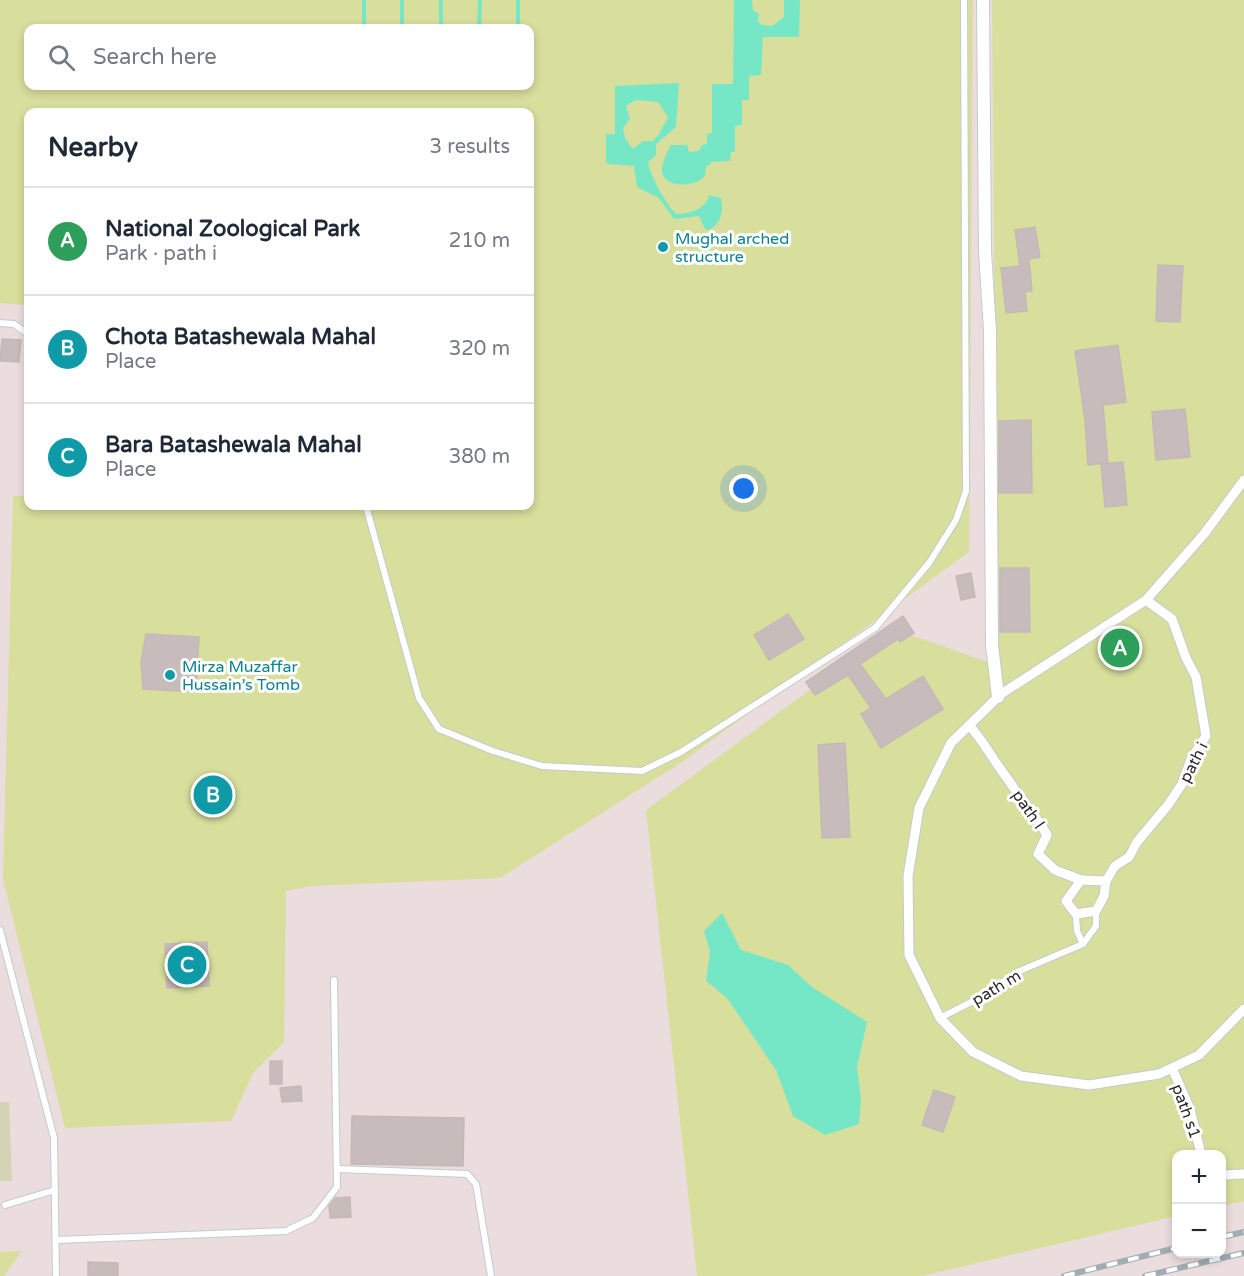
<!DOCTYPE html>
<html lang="en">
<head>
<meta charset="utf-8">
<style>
  body { margin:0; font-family:"Varela Round",sans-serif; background:#f6f6f7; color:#1f2937 }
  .controls { position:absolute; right:18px; bottom:18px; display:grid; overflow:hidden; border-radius:12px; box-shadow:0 3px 9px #0003 }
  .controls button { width:54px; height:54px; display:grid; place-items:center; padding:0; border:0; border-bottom:2px solid #e0e1e3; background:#fff; color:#1f2937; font:30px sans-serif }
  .you { position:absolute; left:744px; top:489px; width:21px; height:21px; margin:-15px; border:4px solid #fff; border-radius:50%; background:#1a73e8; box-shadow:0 0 0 9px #1a73e833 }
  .badge { display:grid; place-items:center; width:39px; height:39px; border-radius:50%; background:#0f766e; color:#fff; font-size:20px; font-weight:700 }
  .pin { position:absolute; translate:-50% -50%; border:3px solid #fff; box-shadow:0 2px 6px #0006 }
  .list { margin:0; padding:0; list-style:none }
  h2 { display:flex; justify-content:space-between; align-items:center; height:78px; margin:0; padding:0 24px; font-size:26px }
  h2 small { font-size:20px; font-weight:400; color:#747a83 }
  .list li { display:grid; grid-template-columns:39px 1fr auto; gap:18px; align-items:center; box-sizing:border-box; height:108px; padding:0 24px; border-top:2px solid #e0e1e3 }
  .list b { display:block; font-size:22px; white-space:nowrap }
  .list p { margin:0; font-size:20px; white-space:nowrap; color:#747a83 }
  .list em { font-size:20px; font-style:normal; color:#747a83 }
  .icon { flex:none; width:33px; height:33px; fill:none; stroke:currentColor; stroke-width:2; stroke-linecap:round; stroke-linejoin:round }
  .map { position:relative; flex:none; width:1244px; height:1276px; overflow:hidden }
  .search { position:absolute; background:#fff; box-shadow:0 3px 9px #0003; left:24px; top:24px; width:510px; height:66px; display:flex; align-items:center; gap:15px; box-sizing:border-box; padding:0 21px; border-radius:12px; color:#747a83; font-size:22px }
  .panel { position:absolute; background:#fff; box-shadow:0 3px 9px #0003; left:24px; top:108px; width:510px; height:402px; border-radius:12px }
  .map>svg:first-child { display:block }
  .green { fill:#d8de9c; fill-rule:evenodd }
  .cemetery { fill:#d4d3b5 }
  .water { fill:#76e7c6; fill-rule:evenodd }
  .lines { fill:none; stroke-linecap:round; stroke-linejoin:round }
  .stream { stroke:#76e7c6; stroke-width:4 }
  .building { fill:#c7bcbb; stroke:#c6b8b6; stroke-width:1.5 }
  .service-casing { stroke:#c1ccd0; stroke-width:8 }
  .pedestrian-casing { stroke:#c1ccd0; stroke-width:11 }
  .minor-casing { stroke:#c1ccd0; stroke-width:14 }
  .service { stroke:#fff; stroke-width:6 }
  .pedestrian { stroke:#fff; stroke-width:9 }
  .minor { stroke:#fff; stroke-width:12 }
  .rail-casing { stroke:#a0adb3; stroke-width:6 }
  .rail { stroke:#fff; stroke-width:4; stroke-dasharray:11; stroke-linecap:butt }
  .culture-dot { fill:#0f9aa8; stroke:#fff; stroke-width:2 }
  .labels { text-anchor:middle; stroke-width:6; stroke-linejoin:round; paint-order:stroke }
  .culture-label { font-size:16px; fill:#0d838f; stroke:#fff; text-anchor:start }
  .street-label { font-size:16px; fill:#2a2a2a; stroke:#fff }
</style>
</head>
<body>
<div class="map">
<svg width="1244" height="1276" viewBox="0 0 1244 1276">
  <rect width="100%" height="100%" fill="#ebdddd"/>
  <g class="green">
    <path d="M0,0h973l-4,552 -287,210 -182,116 -189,8 -25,5 -2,151 -31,31 -22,48 -166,7 -62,-249 10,-383h15v10h502v-394h-502v246v-53l-28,-2zM28,28h502v58h-502z"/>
    <polygon points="992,0 1244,0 1244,1201 1222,1206 1222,1154 1176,1154 1176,1216 922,1276 697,1276 646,810 893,629 997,665"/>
    <polygon points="22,1251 4,1276 0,1276 0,1252"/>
  </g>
  <polygon class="cemetery" points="0,1102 9,1102 12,1181 0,1181"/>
  <g class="water">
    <path d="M734,0h18l1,10 6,4 -1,7 4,4 10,1 12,-9v-17h16l-1,37h-36l-2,38 -12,1v24h-7v25l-7,1v26h-4l-1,9 -19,1 -1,3 -4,1 -1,10c-9,10 -39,14 -43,-4 -1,-6 5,-21 9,-27h16l2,7 10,-1 3,-6 5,-1v-10l5,-1v-49h21z"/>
    <path d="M679,83l-3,44 -20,17v11l-8,7c1,12 21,48 29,52 14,-1 28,-4 32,-19l12,3c3,13 0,25 -12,32l-4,-1 -6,-13 -25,3 -15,-21 -22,-11 -3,-21 -26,-2 -2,-3v-27h9v-48zM636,100l22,2 10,15 -9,17 -6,7h-10l-10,8 -8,-11 -2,-10 7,-9 -4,-13z"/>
    <polygon points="722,913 741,950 788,965 812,987 867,1022 857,1067 861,1099 859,1124 825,1135 793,1116 776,1070 727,998 706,981 710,952 704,931"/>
  </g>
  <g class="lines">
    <g class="stream">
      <polyline points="364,28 364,0"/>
      <polyline points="402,28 402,0"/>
      <polyline points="441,28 441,0"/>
      <polyline points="479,28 480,0"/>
      <polyline points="518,28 518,0"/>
    </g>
  </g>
  <g class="building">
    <polygon points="1035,227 1040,257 1029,259 1032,291 1025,292 1027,311 1006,313 1001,268 1020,266 1015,230"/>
    <polygon points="1158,265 1183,266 1180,322 1156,321"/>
    <polygon points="2,339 21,340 19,362 0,361"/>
    <polygon points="1118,345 1126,402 1103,405 1108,463 1088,465 1085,420 1075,351"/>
    <polygon points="1185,409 1190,457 1156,460 1152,412"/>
    <polygon points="1031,420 1032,493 999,493 999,421"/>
    <polygon points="1123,462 1127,505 1105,507 1101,464"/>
    <polygon points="1000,568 1029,568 1030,632 1000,632"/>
    <polygon points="971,573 975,597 961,600 956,576"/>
    <polygon points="788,614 804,639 769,660 754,635"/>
    <polygon points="903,616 914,633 900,642 898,639 860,664 886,699 923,676 943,709 881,748 861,714 871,708 848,675 815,695 806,682"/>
    <polygon points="146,634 199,637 196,692 143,689 141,662"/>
    <polygon points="845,743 850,837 822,838 818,745"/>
    <circle cx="213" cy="795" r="11"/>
    <polygon points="207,942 209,986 167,988 165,944"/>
    <rect x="270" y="1061" width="12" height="23"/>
    <polygon points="301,1086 302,1101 282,1102 280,1088"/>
    <polygon points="934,1090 955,1097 943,1132 922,1125"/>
    <polygon points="352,1116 464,1118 463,1166 351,1164"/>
    <polygon points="350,1197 351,1217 330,1218 329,1206 335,1198"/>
    <polygon points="88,1262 118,1263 118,1276 88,1276"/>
  </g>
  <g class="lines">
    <defs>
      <g id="service">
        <polyline points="0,323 14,324 28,334"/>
        <polyline points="366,506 419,698 439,729 493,751 542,766 642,771 681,752 875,628 929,563 956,520 966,491 964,0"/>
        <polyline points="1076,914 1077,931 1083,944"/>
        <polyline points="0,930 54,1138 56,1276"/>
        <polyline points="940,1018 983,996 1017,972 1083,944 1096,926 1096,911"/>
        <polyline points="338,1169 467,1174 476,1184 491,1276"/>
        <polyline points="5,1205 55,1190"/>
        <polyline points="56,1240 286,1231 313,1218 337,1187 334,980"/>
      </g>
      <g id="pedestrian">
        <polyline points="1244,480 1204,534 1146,600 1001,694 951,743 919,808 908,876 909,955 940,1018 973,1052 1021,1076 1089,1085 1159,1074 1199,1055 1244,1009"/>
        <path d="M969,725c16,18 24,35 38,53 13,20 28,36 40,57l-9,19 17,16 26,10"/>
        <polyline points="1106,881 1104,896 1096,911 1076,914 1066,901 1081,880 1106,881 1115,866 1129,857 1137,842 1168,805 1182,784 1191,759 1206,736 1196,677 1186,658 1172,619 1146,600"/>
        <polyline points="1172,1068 1190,1109 1201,1154"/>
        <polyline points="1222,1175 1244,1174"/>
      </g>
      <polyline id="minor" points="983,0 985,251 990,331 992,645 998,697"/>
    </defs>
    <use href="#service" class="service-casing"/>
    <use href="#pedestrian" class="pedestrian-casing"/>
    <use href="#minor" class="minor-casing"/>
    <use href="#service" class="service"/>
    <use href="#pedestrian" class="pedestrian"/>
    <use href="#minor" class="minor"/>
    <defs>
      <g id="rail">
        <polyline points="1222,1237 1244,1232"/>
        <polyline points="1064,1276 1176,1248"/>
        <polyline points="1145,1276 1244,1253"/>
      </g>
    </defs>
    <use href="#rail" class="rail-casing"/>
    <use href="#rail" class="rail"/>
  </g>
  <g class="culture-dot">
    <circle cx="663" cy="247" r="6"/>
    <circle cx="170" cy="675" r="6"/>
  </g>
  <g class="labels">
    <g class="culture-label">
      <text x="675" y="244">Mughal arched<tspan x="675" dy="18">structure</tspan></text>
      <text x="182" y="672">Mirza Muzaffar<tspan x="182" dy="18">Hussain’s Tomb</tspan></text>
    </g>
    <g class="street-label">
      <text transform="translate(1193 762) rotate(-63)" y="6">path i</text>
      <text transform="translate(1029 809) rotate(55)" y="6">path l</text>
      <text transform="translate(996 987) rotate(-31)" y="6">path m</text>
      <text transform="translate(1187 1111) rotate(70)" y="6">path s1</text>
    </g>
  </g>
</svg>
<div class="controls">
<button>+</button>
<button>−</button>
</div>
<div class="you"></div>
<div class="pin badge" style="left:1120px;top:648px;background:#2e9e5b">A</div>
<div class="pin badge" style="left:213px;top:795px;background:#0f9aa8">B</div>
<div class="pin badge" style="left:187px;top:965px;background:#0f9aa8">C</div>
<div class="search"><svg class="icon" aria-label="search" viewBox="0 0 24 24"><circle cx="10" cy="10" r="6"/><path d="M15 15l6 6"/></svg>Search here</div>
<section class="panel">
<h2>Nearby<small>3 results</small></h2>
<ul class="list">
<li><span class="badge" style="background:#2e9e5b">A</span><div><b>National Zoological Park</b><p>Park · path i</p></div><em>210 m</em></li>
<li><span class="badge" style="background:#0f9aa8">B</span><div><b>Chota Batashewala Mahal</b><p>Place</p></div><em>320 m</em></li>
<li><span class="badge" style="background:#0f9aa8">C</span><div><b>Bara Batashewala Mahal</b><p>Place</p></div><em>380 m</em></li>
</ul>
</section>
</div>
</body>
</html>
